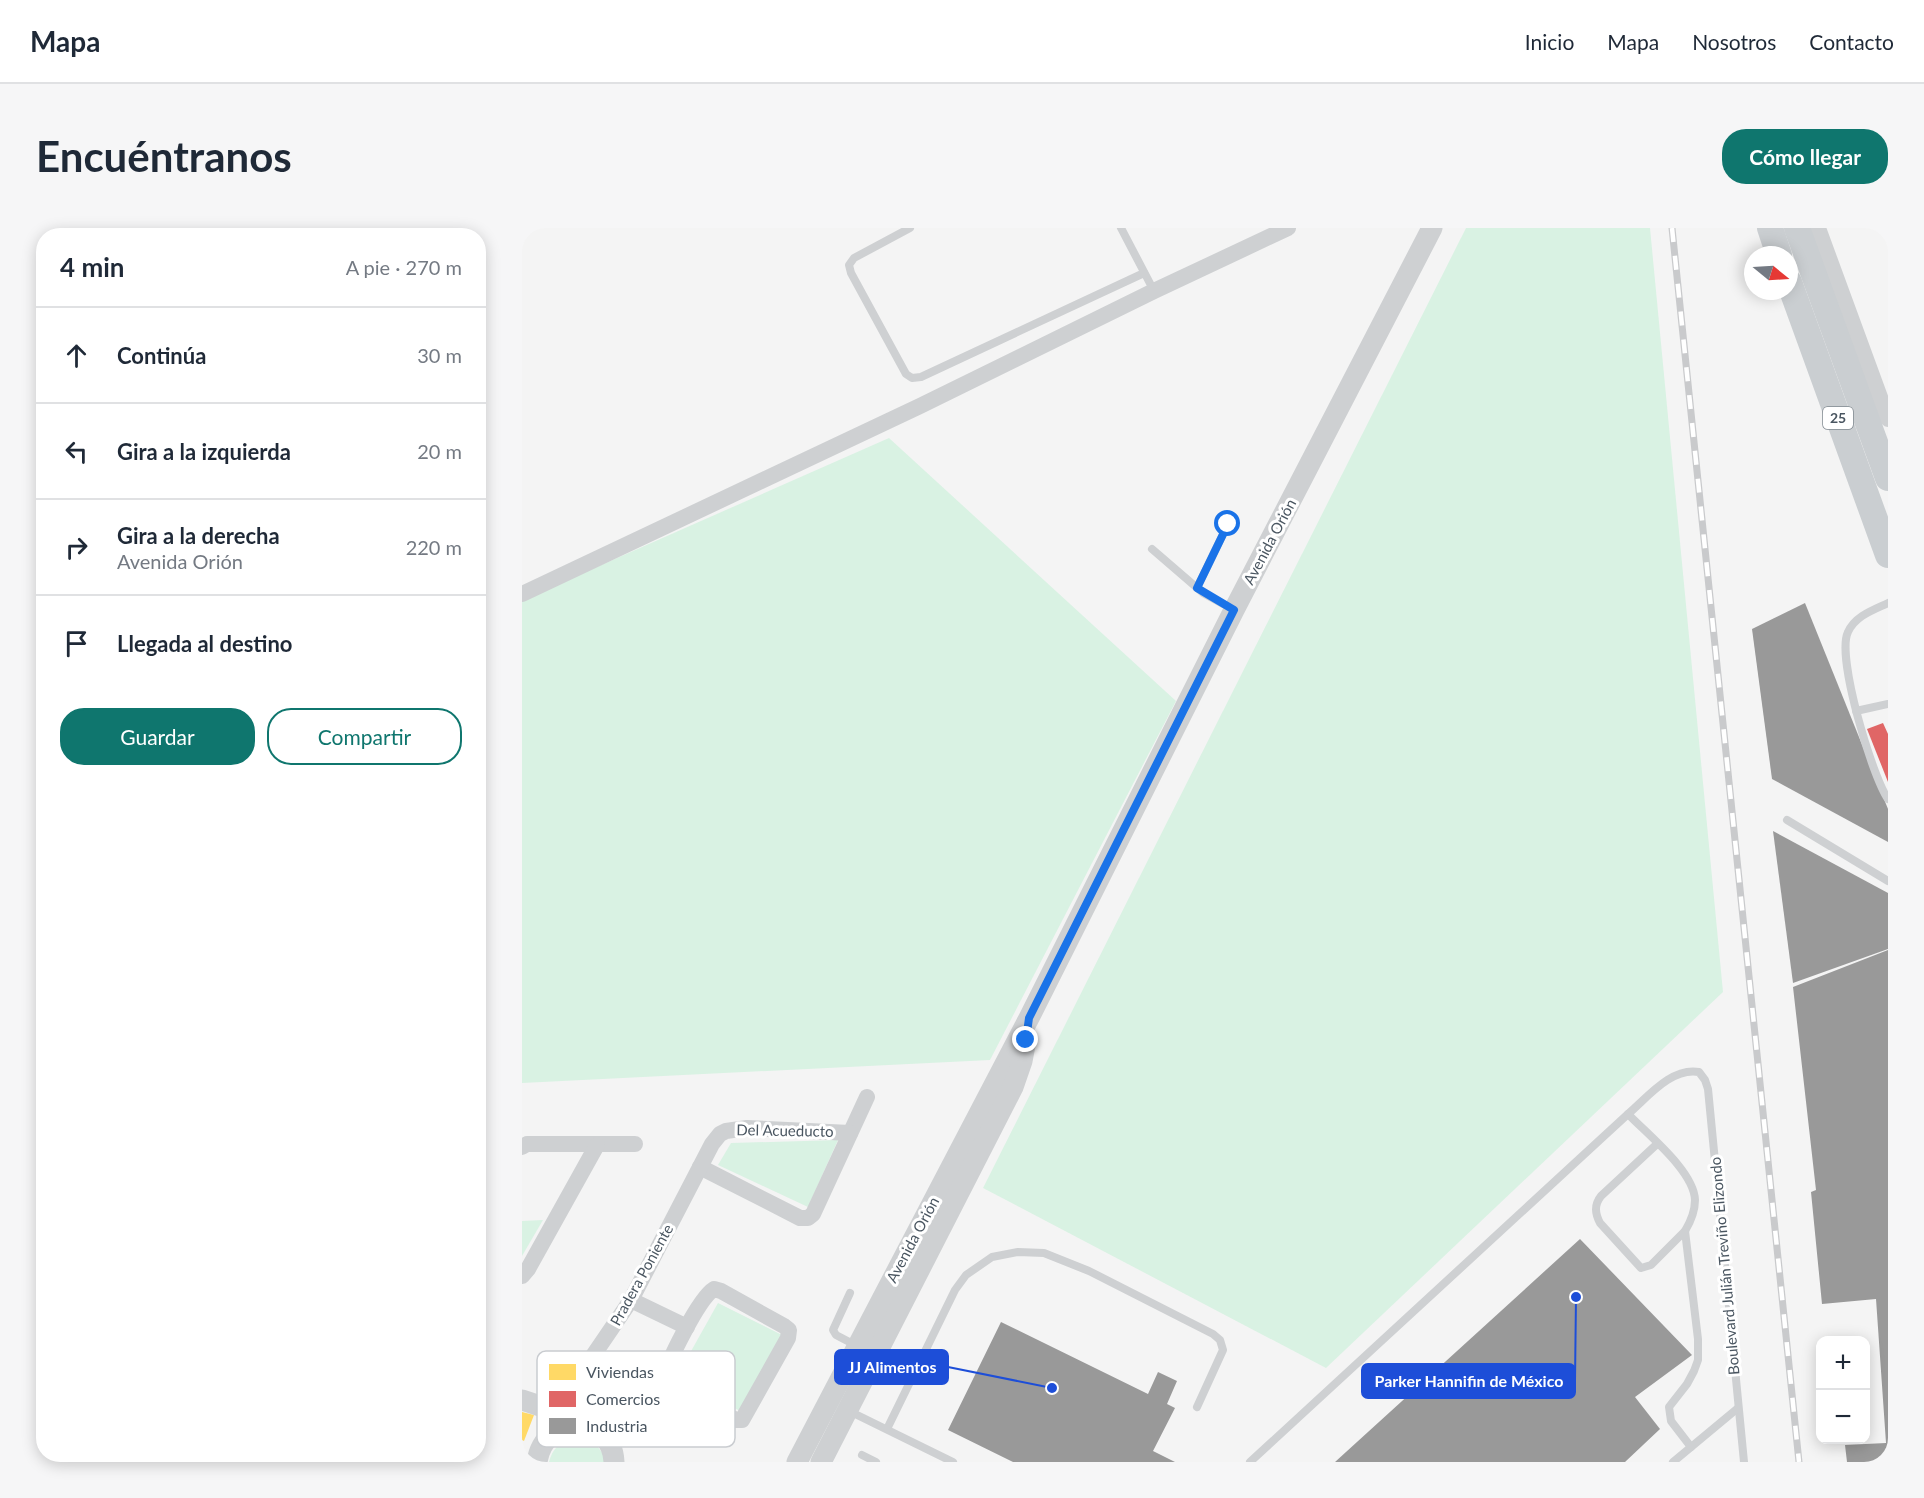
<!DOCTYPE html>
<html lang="es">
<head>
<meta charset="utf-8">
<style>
  body { margin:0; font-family:Lato,sans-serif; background:#f6f6f7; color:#1f2937 }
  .controls { position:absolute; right:18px; bottom:18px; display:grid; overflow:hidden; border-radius:12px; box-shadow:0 3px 15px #0003 }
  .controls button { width:54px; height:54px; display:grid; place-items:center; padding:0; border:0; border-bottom:2px solid #e0e1e3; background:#fff; color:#1f2937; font:30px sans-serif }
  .compass { position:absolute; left:1222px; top:18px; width:54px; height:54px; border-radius:50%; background:#fff; box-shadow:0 3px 15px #0003; rotate:108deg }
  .stop { position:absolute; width:18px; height:18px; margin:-14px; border:4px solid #1a73e8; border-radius:50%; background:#fff }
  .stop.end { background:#1a73e8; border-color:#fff; box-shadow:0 2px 6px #0008 }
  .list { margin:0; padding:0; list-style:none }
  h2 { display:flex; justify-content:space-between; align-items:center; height:78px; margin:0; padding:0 24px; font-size:26px }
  h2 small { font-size:20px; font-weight:400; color:#747a83 }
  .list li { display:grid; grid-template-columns:39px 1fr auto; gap:18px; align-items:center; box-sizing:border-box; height:96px; padding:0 24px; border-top:2px solid #e0e1e3 }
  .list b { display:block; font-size:22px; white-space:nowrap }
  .list p { margin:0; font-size:20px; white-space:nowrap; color:#747a83 }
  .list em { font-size:20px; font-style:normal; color:#747a83 }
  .actions { display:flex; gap:12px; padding:18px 24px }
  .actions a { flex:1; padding:14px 0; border:2px solid #0f766e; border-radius:24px; text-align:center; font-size:21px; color:#0f766e }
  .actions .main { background:#0f766e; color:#fff }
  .icon { flex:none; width:33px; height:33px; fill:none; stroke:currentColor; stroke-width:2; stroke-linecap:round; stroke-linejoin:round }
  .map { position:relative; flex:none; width:1366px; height:1234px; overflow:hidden; border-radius:24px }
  header { display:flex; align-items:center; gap:36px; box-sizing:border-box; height:84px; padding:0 30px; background:#fff; border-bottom:2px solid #e0e1e3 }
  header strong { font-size:28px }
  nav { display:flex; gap:33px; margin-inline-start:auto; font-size:21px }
  .intro { display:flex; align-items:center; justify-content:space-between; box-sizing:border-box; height:144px; padding:0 36px }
  h1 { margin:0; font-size:42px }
  .button { padding:15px 27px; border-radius:24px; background:#0f766e; color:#fff; font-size:21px; font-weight:700 }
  main { display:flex; gap:36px; padding:0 36px }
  aside { flex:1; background:#fff; border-radius:24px; box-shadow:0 3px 15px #0003 }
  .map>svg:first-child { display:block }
  .green { fill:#d9f2e3 }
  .homes { fill:#ffd966 }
  .shops { fill:#e06666 }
  .industry { fill:#999 }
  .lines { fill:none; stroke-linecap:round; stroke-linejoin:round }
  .service { stroke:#ced0d2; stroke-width:8 }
  .minor { stroke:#ced0d2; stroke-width:16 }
  .tertiary { stroke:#ced0d2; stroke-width:21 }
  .primary { stroke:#caced1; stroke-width:26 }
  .rail-casing { stroke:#c9cacc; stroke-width:7 }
  .rail { stroke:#fff; stroke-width:4.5; stroke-dasharray:14; stroke-linecap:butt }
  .route { stroke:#1a73e8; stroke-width:8 }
  .labels { text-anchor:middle; stroke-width:6; stroke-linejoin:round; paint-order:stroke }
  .shield { fill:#fff; stroke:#808990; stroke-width:1.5 }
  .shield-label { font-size:14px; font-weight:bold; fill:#4a5661 }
  .street-label { font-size:15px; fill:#4a5661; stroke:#fff }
  .key { fill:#fff; stroke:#c9ccd0; stroke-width:1.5 }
  .key-label { font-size:16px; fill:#4a5661 }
  .leader { fill:none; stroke:#1d4ed8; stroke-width:2 }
  .callout-dot { fill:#1d4ed8; stroke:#fff; stroke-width:2 }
  .callout { fill:#1d4ed8; stroke:#1d4ed8; stroke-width:2 }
  .callout-label { font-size:16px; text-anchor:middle; font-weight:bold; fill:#fff }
</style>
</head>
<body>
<header>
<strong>Mapa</strong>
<nav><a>Inicio</a><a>Mapa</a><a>Nosotros</a><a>Contacto</a></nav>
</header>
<div class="intro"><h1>Encuéntranos</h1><a class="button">Cómo llegar</a></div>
<main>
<aside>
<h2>4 min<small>A pie · 270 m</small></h2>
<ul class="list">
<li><svg class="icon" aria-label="ahead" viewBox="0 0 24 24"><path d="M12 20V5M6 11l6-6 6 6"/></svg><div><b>Continúa</b></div><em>30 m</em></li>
<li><svg class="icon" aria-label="left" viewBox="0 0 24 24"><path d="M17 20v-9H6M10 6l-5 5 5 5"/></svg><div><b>Gira a la izquierda</b></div><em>20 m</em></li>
<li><svg class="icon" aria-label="right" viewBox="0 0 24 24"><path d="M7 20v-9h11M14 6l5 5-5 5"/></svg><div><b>Gira a la derecha</b><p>Avenida Orión</p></div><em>220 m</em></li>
<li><svg class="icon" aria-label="arrive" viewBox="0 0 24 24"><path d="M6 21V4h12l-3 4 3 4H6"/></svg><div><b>Llegada al destino</b></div></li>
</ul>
<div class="actions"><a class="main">Guardar</a><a>Compartir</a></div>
</aside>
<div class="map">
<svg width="1366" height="1234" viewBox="0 0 1366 1234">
  <rect width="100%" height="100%" fill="#f4f4f4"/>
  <g class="green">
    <polygon points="944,0 1128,0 1201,764 804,1140 461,960"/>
    <polygon points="367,210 654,473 468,832 0,855 0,372"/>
    <polygon points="316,912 286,979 196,937 209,915"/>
    <polygon points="21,992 0,1028 0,993"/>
    <polygon points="196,1075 260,1107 220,1184 154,1150"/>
    <path d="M51,1209c20,-1 25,9 35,25h-59c3,-13 11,-20 24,-25z"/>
  </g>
  <polygon class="homes" points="0,1184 12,1187 2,1213 0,1212"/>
  <polygon class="shops" points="1361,495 1366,506 1366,554 1345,501"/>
  <g class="industry">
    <polygon points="1283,375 1366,581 1366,614 1250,551 1230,401"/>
    <polygon points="1251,603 1366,665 1366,721 1271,755"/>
    <polygon points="1366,722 1366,1234 1325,1234 1323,1217 1364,1215 1354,1071 1300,1076 1289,964 1294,962 1271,759"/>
    <polygon points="1058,1011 1170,1127 1113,1169 1138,1201 1103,1234 813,1234"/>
    <polygon points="479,1094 626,1166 636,1144 655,1153 645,1176 653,1180 631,1223 653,1234 491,1234 426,1202"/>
  </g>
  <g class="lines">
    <g class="service">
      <polyline points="388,0 332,30 327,37 329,45 384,146 390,150 399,149 622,45"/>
      <polyline points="599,0 632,63"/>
      <polyline points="630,321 681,365 712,382"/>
      <polyline points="675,360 706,296"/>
      <path d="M1366,375c-15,7 -33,13 -40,29 -12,24 24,144 40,167"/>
      <polyline points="1334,483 1366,476"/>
      <polyline points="1265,592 1366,653"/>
      <path d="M1106,886c19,20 66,57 67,86 0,12 -4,21 -10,31l13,108v21l-4,11 -7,13 -18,23 2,14 20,26"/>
      <path d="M1135,916l-56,52c-7,9 -6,17 -1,27l41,45 10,-3 34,-34"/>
      <polyline points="328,1065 311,1102 314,1107 335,1118"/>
      <polyline points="327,1183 431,1234"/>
      <polyline points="365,1201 433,1062 444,1047 470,1029 496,1024 522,1025 567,1043 691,1106 698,1112 701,1122 675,1179"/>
      <polyline points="340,1227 354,1234"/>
      <path d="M728,1234l378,-348c19,-16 43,-47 71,-42l6,8 3,9 36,373"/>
      <polyline points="1151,1234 1216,1180"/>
    </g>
    <g class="minor">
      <polyline points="1296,0 1366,191"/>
      <polyline points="0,366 398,178 632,63 766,0"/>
      <polyline points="0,919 5,916 113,916"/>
      <polyline points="178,939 278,990 286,990 291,986 345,869"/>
      <polyline points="0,1048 6,1041 75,917"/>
      <path d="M192,1061l7,2 63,35 5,4 -1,8 -46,82h-6l-70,-35 -3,-4c3,-17 36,-83 51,-92z"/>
      <polyline points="109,1072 165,1099"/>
      <polyline points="37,1186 51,1157 109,1072 190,916 198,906 204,903 225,900 328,905"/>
    </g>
    <g class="tertiary">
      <polyline points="0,1172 27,1181 53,1197"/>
      <path d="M15,1234c7,-49 75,-48 77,0"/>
      <polyline points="275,1234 507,790 712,382 910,0"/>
      <polyline points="299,1234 491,859 500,833 504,812"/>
    </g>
    <g class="primary">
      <polyline points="1248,0 1257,27"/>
      <polyline points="1275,0 1366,250"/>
      <polyline points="1267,54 1366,327"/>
    </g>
    <defs>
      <polyline id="rail" points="1150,0 1277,1234"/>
    </defs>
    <use href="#rail" class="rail-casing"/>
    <use href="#rail" class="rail"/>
  </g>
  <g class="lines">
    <polyline class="route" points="504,812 507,790 712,382 675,360 706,296"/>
  </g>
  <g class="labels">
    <rect class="shield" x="1301" y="179" width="30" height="22" rx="4.5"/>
    <g class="shield-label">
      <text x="1316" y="195">25</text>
    </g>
    <g class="street-label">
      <text transform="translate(748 314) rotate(-62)" y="5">Avenida Orión</text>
      <text transform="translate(263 903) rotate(1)" y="5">Del Acueducto</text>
      <text transform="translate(391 1012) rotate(-62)" y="5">Avenida Orión</text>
      <text transform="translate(1203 1038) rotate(-95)" y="5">Boulevard Julián Treviño Elizondo</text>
      <text transform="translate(120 1047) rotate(-61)" y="5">Pradera Poniente</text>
    </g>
  </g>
  <rect x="15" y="1123" width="198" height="96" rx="9" class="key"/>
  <rect x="27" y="1136" width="27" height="16" fill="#ffd966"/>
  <rect x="27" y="1163" width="27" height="16" fill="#e06666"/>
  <rect x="27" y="1190" width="27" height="16" fill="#999"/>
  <g class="key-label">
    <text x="64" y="1150">Viviendas</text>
    <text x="64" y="1177">Comercios</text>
    <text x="64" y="1204">Industria</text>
  </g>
  <path class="leader" d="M530 1160L426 1139M1054 1069L1053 1153"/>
  <g class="callout-dot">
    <circle cx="530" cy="1160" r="6"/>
    <circle cx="1054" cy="1069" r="6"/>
  </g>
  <g class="callout">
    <rect x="313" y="1122" width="113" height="34" rx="6"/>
    <rect x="840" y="1136" width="213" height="34" rx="6"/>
  </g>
  <g class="callout-label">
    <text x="370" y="1145">JJ Alimentos</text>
    <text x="947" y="1159">Parker Hannifin de México</text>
  </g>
</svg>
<div class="controls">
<button>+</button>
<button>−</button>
</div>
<svg class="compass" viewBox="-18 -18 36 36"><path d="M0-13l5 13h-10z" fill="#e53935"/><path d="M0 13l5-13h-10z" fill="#747a83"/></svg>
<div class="stop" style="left:706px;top:296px"></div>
<div class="stop end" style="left:504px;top:812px"></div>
</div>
</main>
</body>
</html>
